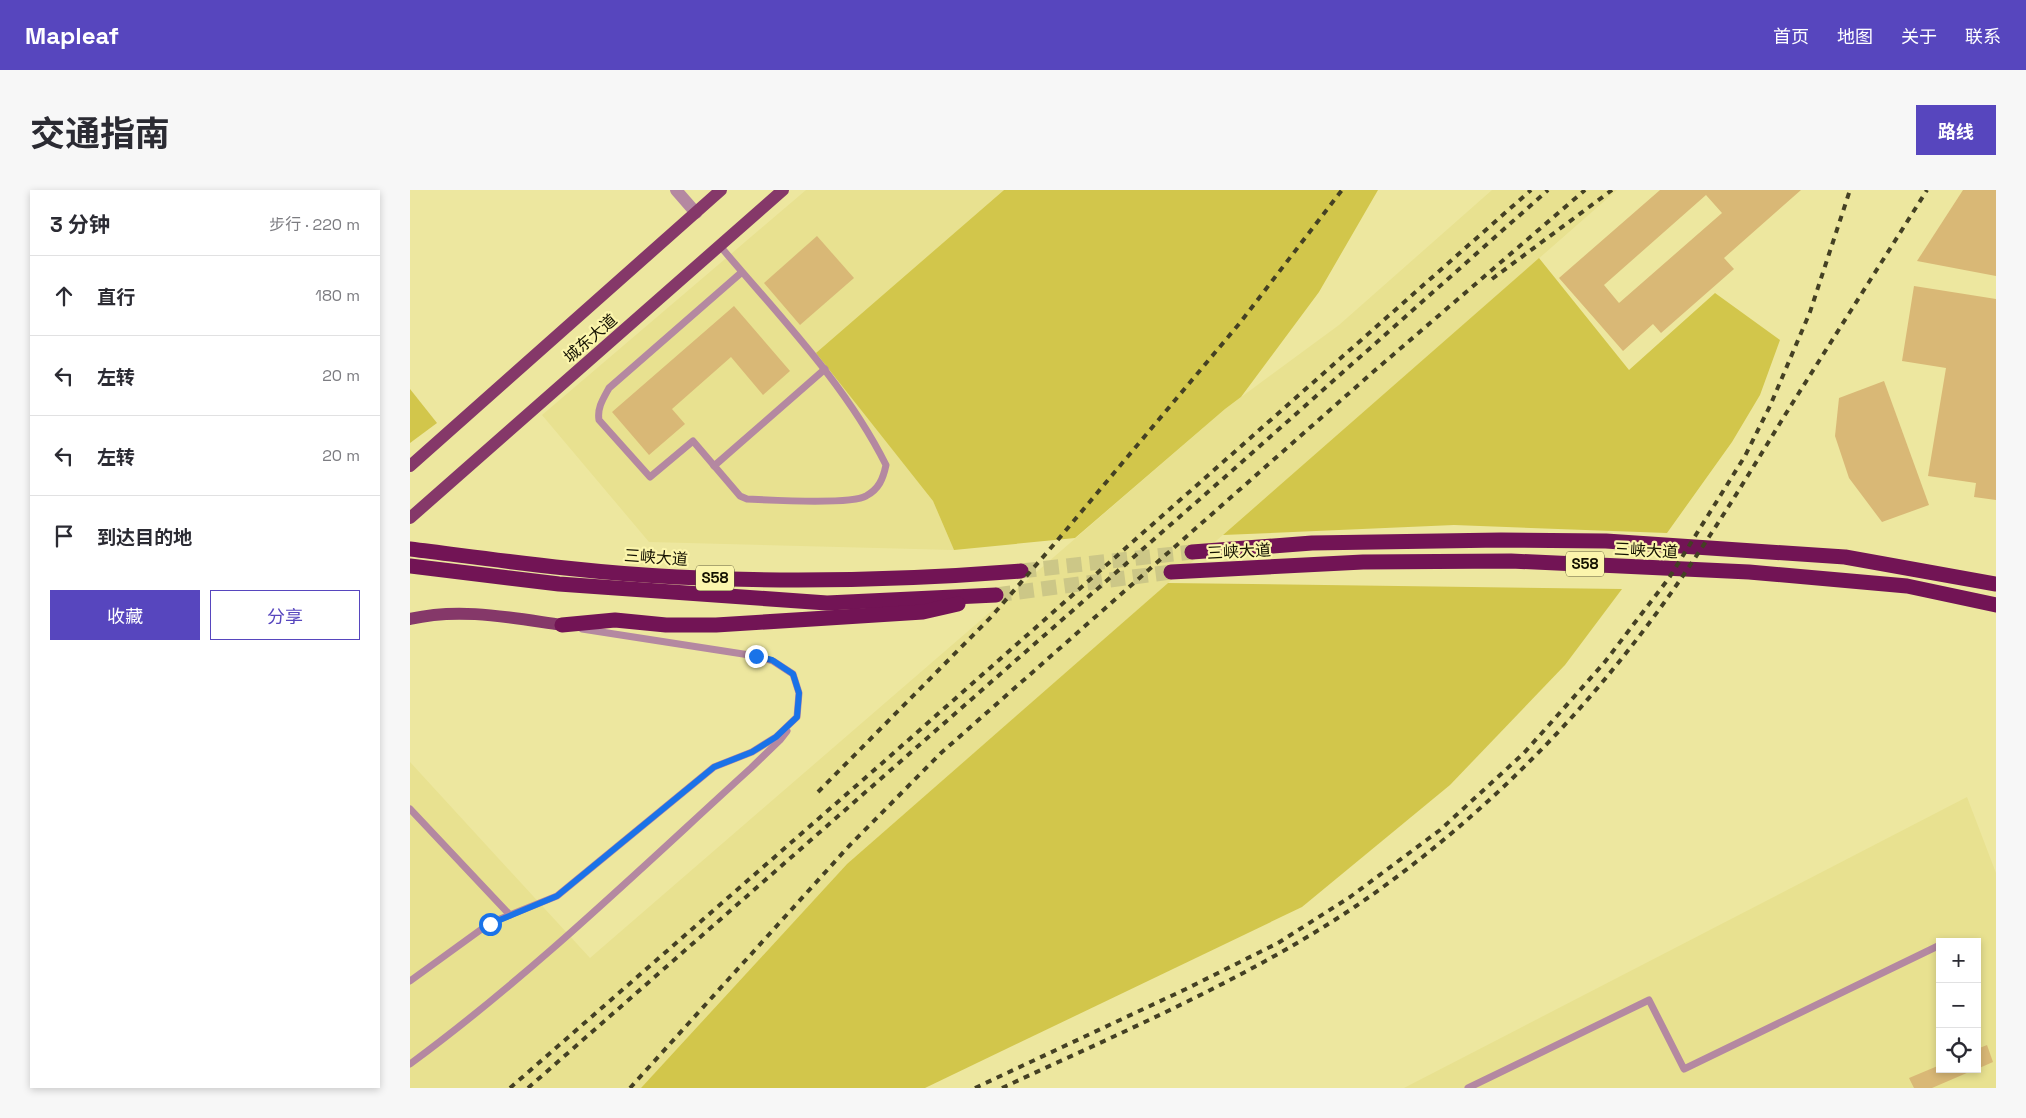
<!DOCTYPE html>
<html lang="zh">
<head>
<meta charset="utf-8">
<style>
  body { margin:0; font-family:"Space Grotesk","Noto Sans SC",sans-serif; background:#f7f7f7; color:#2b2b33 }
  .controls { position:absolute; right:15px; bottom:15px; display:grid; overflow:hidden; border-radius:0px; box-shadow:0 2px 8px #0003 }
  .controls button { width:45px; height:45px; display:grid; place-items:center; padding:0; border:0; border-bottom:1px solid #e1e1e2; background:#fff; color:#2b2b33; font:25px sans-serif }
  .stop { position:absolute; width:15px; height:15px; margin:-11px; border:4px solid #1a73e8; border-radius:50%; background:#fff }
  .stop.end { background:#1a73e8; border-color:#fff; box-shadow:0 1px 5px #0008 }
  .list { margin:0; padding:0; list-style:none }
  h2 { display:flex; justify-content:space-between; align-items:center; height:65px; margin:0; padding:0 20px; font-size:21px }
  h2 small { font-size:16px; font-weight:400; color:#7c7c81 }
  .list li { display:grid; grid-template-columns:32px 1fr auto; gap:15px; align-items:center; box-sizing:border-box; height:80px; padding:0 20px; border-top:1px solid #e1e1e2 }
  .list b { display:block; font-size:19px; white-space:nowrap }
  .list em { font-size:16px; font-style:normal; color:#7c7c81 }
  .actions { display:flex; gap:10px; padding:15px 20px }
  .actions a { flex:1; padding:11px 0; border:1px solid #5746be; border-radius:0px; text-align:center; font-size:18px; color:#5746be }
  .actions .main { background:#5746be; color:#fff }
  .icon { flex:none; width:28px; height:28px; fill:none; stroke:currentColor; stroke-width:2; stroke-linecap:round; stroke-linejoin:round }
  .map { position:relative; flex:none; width:1586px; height:898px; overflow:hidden; border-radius:0px }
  header { display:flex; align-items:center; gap:30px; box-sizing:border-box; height:70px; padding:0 25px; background:#5746be; color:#fff }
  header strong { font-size:24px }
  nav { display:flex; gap:28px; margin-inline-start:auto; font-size:18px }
  .intro { display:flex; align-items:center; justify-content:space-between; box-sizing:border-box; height:120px; padding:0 30px }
  h1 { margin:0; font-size:35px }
  .button { padding:12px 22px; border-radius:0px; background:#5746be; color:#fff; font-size:18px; font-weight:700 }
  main { display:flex; gap:30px; padding:0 30px }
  aside { flex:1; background:#fff; border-radius:0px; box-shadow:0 2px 8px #0003 }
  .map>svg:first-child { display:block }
  .built { fill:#e8e190; fill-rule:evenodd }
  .green { fill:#d2c64b }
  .building { fill:#d9b876; fill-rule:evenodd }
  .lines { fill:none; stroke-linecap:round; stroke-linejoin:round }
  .motorway-tunnel { stroke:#ccc787; stroke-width:15; stroke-dasharray:15 8; stroke-linecap:butt }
  .service { stroke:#b488a1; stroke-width:7 }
  .tertiary { stroke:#b488a1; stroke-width:12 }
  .primary { stroke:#853869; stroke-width:12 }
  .motorway { stroke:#721455; stroke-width:15 }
  .rail { stroke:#444023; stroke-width:4; stroke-dasharray:6 6; stroke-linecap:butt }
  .route { stroke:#1a73e8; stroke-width:6 }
  .labels { text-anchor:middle; stroke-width:4.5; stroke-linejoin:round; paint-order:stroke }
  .shield { fill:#fbf5ac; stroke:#595534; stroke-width:1 }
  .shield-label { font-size:15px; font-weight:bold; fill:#141100 }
  .street-label { font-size:16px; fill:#141100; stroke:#fbf5ac }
</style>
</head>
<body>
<header>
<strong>Mapleaf</strong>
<nav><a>首页</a><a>地图</a><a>关于</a><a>联系</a></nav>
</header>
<div class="intro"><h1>交通指南</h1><a class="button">路线</a></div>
<main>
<aside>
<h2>3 分钟<small>步行 · 220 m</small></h2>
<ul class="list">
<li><svg class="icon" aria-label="ahead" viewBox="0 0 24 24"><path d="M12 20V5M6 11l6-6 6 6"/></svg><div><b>直行</b></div><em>180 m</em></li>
<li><svg class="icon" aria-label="left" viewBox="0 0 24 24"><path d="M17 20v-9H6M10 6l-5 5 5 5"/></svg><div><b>左转</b></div><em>20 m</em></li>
<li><svg class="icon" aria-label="left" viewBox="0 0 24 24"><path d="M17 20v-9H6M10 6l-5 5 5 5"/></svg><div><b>左转</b></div><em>20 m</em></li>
<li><svg class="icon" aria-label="arrive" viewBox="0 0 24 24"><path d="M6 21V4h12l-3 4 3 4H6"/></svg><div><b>到达目的地</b></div></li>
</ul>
<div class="actions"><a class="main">收藏</a><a>分享</a></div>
</aside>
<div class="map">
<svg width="1586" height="898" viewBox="0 0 1586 898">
  <rect width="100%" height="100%" fill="#ede79f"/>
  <g class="built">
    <polygon points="396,0 594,0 407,163 523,311 544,360 239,352 132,225"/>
    <polygon points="1082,0 1207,0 437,674 231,898 0,898 0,572 180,768 815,219 929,135"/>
    <path d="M1557,607l29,76v215h-592zM1530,752h37v127h-37z"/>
  </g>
  <g class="green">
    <polygon points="594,0 968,0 909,102 831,207 815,219 665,348 544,360 523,311 406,163"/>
    <polygon points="1129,68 1219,180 1305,103 1370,150 1350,205 1322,252 1257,343 1044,335 813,345"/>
    <polygon points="0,199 27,233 0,253"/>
    <polygon points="758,393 1212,399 1155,475 1040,595 892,717 515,898 231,898 437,674"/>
  </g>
  <g class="building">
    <path d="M1250,0h141l-77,68 10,11 -73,64 -8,-9 -30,27 -64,-73zM1296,5l16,18 -103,90 -15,-18z"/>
    <polygon points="1553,0 1586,0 1586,86 1507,71"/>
    <polygon points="407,46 444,88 390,135 354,93"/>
    <polygon points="1504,96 1586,109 1586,310 1564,307 1566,293 1518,286 1536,178 1492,171"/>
    <polygon points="324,116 380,181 353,205 321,167 262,219 275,234 239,265 202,222"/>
    <polygon points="1474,191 1519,315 1472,332 1439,288 1425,246 1429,208"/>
    <polygon points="1577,855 1583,872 1567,879 1567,859"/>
    <polygon points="1530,875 1530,879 1566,879 1522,898 1504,898 1499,888"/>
  </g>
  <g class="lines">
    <g class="motorway-tunnel">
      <polyline points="611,381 782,362"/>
      <polyline points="586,405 761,382"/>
    </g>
    <g class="service">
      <path d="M310,56c59,70 125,137 166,219 -3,14 -7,24 -20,31 -14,9 -98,4 -119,3l-7,-3 -47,-55 -43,36 -51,-57c-2,-12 4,-21 10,-32l133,-116"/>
      <polyline points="304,276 415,179"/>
      <polyline points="0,619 100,725"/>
      <polyline points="0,791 80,733 147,706 304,577 342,562 366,547 387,527 389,503 383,484 363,471 346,466 172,439"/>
      <path d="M0,874c121,-89 230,-195 341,-296l29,-28 7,-9"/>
      <polyline points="1058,898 1239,810 1274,879 1530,755"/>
    </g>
    <polyline class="tertiary" points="266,0 286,23"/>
    <g class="primary">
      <polyline points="0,276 311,0"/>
      <polyline points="0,328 373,0"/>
      <path d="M0,429c50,-12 102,-1 152,6"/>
    </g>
    <g class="motorway">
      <path d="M0,359c89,11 178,24 267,28 115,6 229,3 344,-6"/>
      <polyline points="782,362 902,353 1091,350 1196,351 1435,367 1586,394"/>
      <polyline points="0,376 149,394 417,413 586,405"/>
      <polyline points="761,382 953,372 1101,371 1339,382 1497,396 1586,415"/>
      <polyline points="152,435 205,430 256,435 306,435 513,422 548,414"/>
    </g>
    <g class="rail">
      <polyline points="1082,89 1202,0"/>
      <polyline points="408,602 581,427 646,352 829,134 932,0"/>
      <polyline points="100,898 478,568 1121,0"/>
      <polyline points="118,898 815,287 1138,0"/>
      <polyline points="220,898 439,656 531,563 963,182 1175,0"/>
      <polyline points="565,898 776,799 868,753 940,707 1030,640 1114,563 1194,473 1259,388 1335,266 1360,216 1400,122 1440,0"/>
      <path d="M592,898c120,-56 244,-108 354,-182 94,-64 187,-150 258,-238 65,-79 118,-166 171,-253 47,-75 95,-150 142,-225"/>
    </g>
  </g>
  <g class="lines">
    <polyline class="route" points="80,734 147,706 304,577 342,562 366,547 387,527 389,503 383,484 362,470 346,466"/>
  </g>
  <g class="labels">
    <g class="shield">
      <rect x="1156" y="361.5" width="38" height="25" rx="4"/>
      <rect x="286" y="375.5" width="38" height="25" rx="4"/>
    </g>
    <g class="shield-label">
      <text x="1175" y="379">S58</text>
      <text x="305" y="393">S58</text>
    </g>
    <g class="street-label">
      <text transform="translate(180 148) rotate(-41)" y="6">城东大道</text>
      <text transform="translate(1236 360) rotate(3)" y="6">三峡大道</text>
      <text transform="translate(829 361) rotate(-3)" y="6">三峡大道</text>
      <text transform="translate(246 367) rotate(4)" y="6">三峡大道</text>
    </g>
  </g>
</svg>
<div class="controls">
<button>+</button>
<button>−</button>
<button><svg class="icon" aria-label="locate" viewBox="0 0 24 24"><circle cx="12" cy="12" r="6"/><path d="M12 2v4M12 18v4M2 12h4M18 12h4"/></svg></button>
</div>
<div class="stop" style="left:80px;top:734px"></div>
<div class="stop end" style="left:346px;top:466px"></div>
</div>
</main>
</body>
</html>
